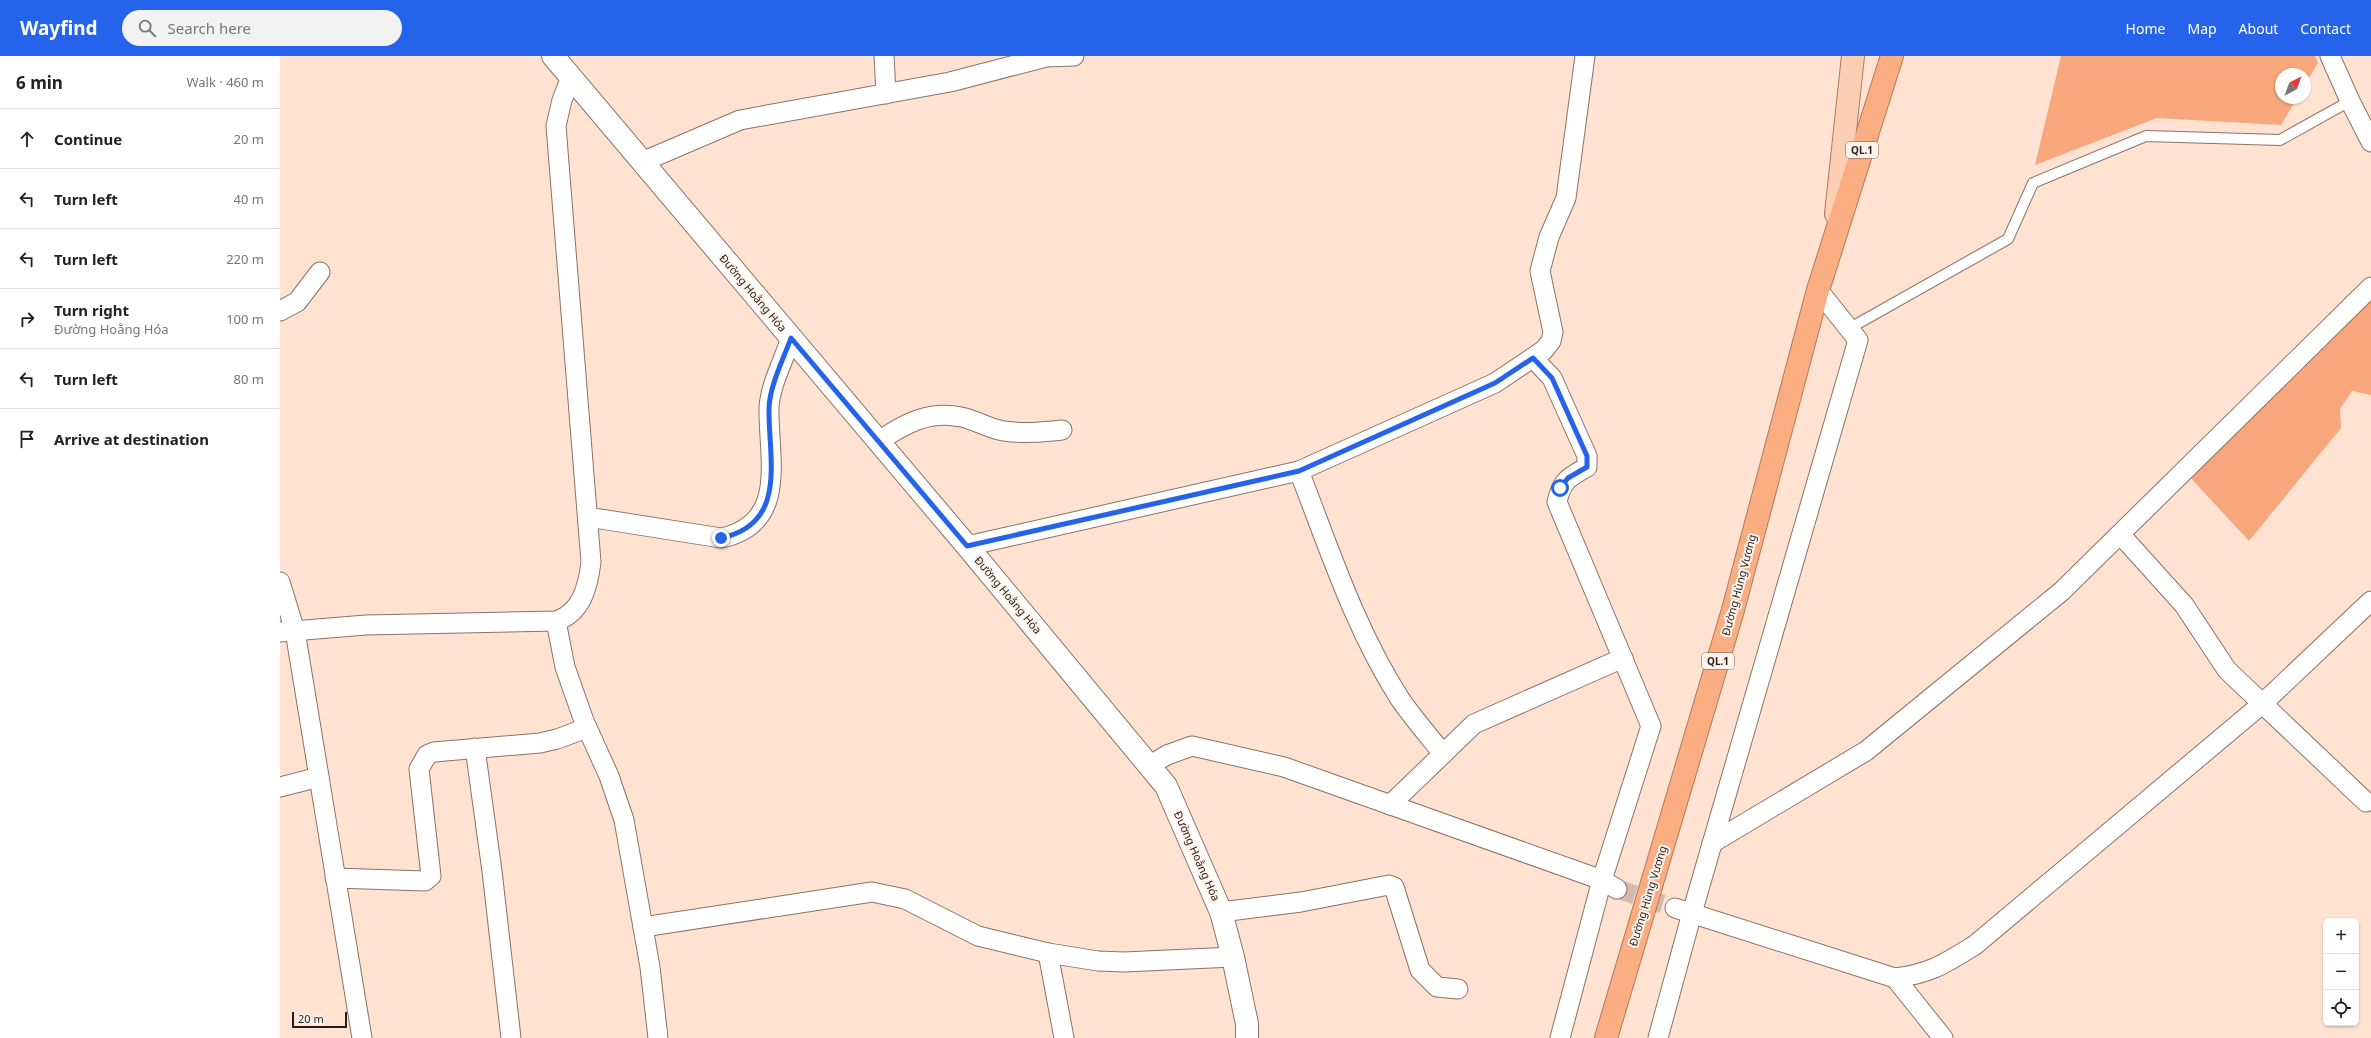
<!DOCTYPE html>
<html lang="en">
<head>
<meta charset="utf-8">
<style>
  body { margin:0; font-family:"Noto Sans",sans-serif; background:#f2f2f2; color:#222 }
  .controls { position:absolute; right:12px; bottom:12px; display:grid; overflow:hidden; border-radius:6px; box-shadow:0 1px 3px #0004 }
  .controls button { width:36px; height:36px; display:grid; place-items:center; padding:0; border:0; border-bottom:1px solid #e0e0e0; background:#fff; color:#222; font:20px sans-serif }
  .compass { position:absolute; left:1995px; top:12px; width:36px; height:36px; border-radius:50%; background:#fff; box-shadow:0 1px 3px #0004; rotate:41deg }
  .scale { position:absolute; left:12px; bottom:10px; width:55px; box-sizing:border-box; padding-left:4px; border:2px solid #261c16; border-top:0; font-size:11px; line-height:14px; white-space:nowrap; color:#261c16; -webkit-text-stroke:3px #fff3ed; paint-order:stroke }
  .stop { position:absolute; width:12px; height:12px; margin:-9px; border:3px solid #2563eb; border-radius:50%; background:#fff }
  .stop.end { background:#2563eb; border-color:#fff; box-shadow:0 1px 4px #0008 }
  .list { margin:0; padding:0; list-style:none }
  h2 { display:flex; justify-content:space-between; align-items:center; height:52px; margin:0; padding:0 16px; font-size:17px }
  h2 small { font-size:13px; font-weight:400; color:#767676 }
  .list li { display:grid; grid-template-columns:26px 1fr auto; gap:12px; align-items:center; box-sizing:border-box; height:60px; padding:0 16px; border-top:1px solid #e0e0e0 }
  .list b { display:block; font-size:15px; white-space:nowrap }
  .list p { margin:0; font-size:13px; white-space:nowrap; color:#767676 }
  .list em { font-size:13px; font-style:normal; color:#767676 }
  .icon { flex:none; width:22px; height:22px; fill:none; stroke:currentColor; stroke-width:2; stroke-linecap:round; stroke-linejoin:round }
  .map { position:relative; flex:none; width:2091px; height:982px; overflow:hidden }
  header { display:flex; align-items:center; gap:24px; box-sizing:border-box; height:56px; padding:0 20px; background:#2563eb; color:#fff }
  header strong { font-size:19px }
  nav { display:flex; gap:22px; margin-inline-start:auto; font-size:14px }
  .search { width:280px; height:36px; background:#f2f2f2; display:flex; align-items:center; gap:10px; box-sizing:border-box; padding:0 14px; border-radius:22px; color:#767676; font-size:15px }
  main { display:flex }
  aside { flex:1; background:#fff }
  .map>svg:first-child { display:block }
  .water { fill:#f7a77b }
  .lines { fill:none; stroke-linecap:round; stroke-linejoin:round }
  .street-tunnel { stroke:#d4baac; stroke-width:19; stroke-dasharray:19 10; stroke-linecap:butt }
  .lane-casing { stroke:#8c7264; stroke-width:12 }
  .street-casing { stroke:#8c7264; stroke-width:21 }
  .secondary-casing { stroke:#8c7264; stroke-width:24 }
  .primary-casing { stroke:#b07a5c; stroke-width:24 }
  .highway-casing { stroke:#b07a5c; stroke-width:24 }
  .lane { stroke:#fff; stroke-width:10 }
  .street { stroke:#fff; stroke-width:19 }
  .secondary { stroke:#fff; stroke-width:22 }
  .primary { stroke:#fcceb3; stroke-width:22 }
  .highway { stroke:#faad81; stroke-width:22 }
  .route { stroke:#2563eb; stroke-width:5 }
  .labels { text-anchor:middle; stroke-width:4; stroke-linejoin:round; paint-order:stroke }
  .shield { fill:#fff3ed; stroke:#675c56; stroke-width:1 }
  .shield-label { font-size:10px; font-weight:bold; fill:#261c16 }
  .street-label { font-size:11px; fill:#261c16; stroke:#fff3ed }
</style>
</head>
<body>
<header>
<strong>Wayfind</strong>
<div class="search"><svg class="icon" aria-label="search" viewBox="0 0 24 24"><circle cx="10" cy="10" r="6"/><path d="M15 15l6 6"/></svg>Search here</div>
<nav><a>Home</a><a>Map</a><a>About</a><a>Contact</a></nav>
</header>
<main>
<aside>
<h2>6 min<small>Walk · 460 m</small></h2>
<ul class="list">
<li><svg class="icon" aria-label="ahead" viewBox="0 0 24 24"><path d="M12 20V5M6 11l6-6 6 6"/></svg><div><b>Continue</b></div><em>20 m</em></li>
<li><svg class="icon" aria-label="left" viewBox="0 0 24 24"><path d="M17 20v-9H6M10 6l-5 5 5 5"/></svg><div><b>Turn left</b></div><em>40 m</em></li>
<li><svg class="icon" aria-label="left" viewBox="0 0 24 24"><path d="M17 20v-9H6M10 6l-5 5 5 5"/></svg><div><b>Turn left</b></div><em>220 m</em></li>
<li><svg class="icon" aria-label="right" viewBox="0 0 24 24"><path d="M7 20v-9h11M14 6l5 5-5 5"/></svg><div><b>Turn right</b><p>Đường Hoằng Hóa</p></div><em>100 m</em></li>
<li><svg class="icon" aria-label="left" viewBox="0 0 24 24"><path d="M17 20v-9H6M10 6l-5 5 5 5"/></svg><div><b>Turn left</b></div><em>80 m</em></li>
<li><svg class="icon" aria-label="arrive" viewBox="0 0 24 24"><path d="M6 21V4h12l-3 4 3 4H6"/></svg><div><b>Arrive at destination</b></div></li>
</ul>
</aside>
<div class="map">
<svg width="2091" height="982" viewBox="0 0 2091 982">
  <rect width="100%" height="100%" fill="#ffe2d2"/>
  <g class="water">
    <polygon points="1781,0 2035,0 2038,7 2025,28 2025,18 2001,18 2001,42 2017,42 2001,69 1877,62 1755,109"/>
    <polygon points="2091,234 2091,339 2072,335 2060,353 2061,372 1969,485 1908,419"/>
  </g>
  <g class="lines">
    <polyline class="street-tunnel" points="1337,833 1395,852"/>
    <defs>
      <polyline id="lane" points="1570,272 1728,183 1753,127 1866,80 2000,84 2070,45"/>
      <g id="street">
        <polyline points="604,0 606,38"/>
        <polyline points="2050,0 2070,45 2091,86"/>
        <polyline points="362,106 460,64 670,26 766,1 794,0"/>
        <polyline points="0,255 17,246 40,216"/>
        <path d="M1253,302l19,20 35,78v11c-19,11 -25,13 -30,35l94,224 -49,154 -42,158"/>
        <path d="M599,385c25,-17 50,-31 82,-24 15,3 28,12 43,14 20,3 39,1 58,-1"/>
        <path d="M1019,415c30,77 56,158 101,228 13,19 29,37 43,55"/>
        <path d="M308,461l133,21c68,-14 47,-81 48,-130 1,-23 15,-48 22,-70"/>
        <polyline points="1840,478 1904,549 1947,614 2086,746"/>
        <polyline points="687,490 1019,415 1215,327 1264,294 1271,285 1273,276 1260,215 1269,181 1286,142 1305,0"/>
        <polyline points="0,526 15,575 82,982"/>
        <polyline points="276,565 285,611 304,665 329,720 344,764 370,911 378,982"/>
        <path d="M0,576l86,-7 190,-4c26,-8 32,-35 35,-59l-35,-436 6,-26 9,-23"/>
        <polyline points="195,692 212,815 231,982"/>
        <polyline points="869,710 887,699 912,690 1004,711 1322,824 1337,833"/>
        <polyline points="0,731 39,721"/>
        <polyline points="1110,749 1194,668 1343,602"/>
        <polyline points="1432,787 1586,695 1782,535 2091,231"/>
        <polyline points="55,822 145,825 151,820 139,713 147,699 154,696 260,687 277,683 307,672"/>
        <path d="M1395,852l220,70c35,-4 51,-15 80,-33l287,-241 109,-103"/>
        <polyline points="941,856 1021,846 1109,829 1114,831 1140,914 1157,931 1178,933"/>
        <polyline points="363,871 592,836 625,843 698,880 768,897 818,905 844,906 953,901"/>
        <polyline points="768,897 784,982"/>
        <polyline points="1615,922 1663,982"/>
        <polyline points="1378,982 1412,857 1578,284 1538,234"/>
      </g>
      <polyline id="secondary" points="273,0 687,490 886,730 941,856 953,901 967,968 967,982"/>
      <polyline id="primary" points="1556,158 1573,0"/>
      <polyline id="highway" points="1326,982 1453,554 1538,234 1612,0"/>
    </defs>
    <use href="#lane" class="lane-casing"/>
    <use href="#street" class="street-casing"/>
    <use href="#secondary" class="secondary-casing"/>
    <use href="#primary" class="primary-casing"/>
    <use href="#highway" class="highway-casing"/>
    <use href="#lane" class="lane"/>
    <use href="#street" class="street"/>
    <use href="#secondary" class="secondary"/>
    <use href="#primary" class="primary"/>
    <use href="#highway" class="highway"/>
  </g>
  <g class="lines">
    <path class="route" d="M441,482c68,-14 47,-81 48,-130 1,-23 14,-48 22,-70l176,208 332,-75 196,-88 38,-25 19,20 35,78v11l-19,11 -8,10"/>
  </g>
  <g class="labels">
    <g class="shield">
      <rect x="1566" y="86" width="32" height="16" rx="3"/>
      <rect x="1422" y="597" width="32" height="16" rx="3"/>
    </g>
    <g class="shield-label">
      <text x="1582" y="98">QL.1</text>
      <text x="1438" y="609">QL.1</text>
    </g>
    <g class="street-label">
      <text transform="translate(473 237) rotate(50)" y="4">Đường Hoằng Hóa</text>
      <text transform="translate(1459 529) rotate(-75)" y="4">Đường Hùng Vương</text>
      <text transform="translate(728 539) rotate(50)" y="4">Đường Hoằng Hóa</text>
      <text transform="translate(917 800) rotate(66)" y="4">Đường Hoằng Hóa</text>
      <text transform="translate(1368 840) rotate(-73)" y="4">Đường Hùng Vương</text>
    </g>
  </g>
</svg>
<div class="controls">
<button>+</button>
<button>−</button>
<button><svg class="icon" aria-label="locate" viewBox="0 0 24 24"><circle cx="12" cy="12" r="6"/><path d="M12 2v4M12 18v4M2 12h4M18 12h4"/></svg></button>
</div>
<svg class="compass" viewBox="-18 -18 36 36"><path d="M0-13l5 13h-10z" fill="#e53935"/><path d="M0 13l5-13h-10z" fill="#767676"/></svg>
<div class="scale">20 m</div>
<div class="stop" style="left:1280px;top:432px"></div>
<div class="stop end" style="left:441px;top:482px"></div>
</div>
</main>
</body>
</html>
